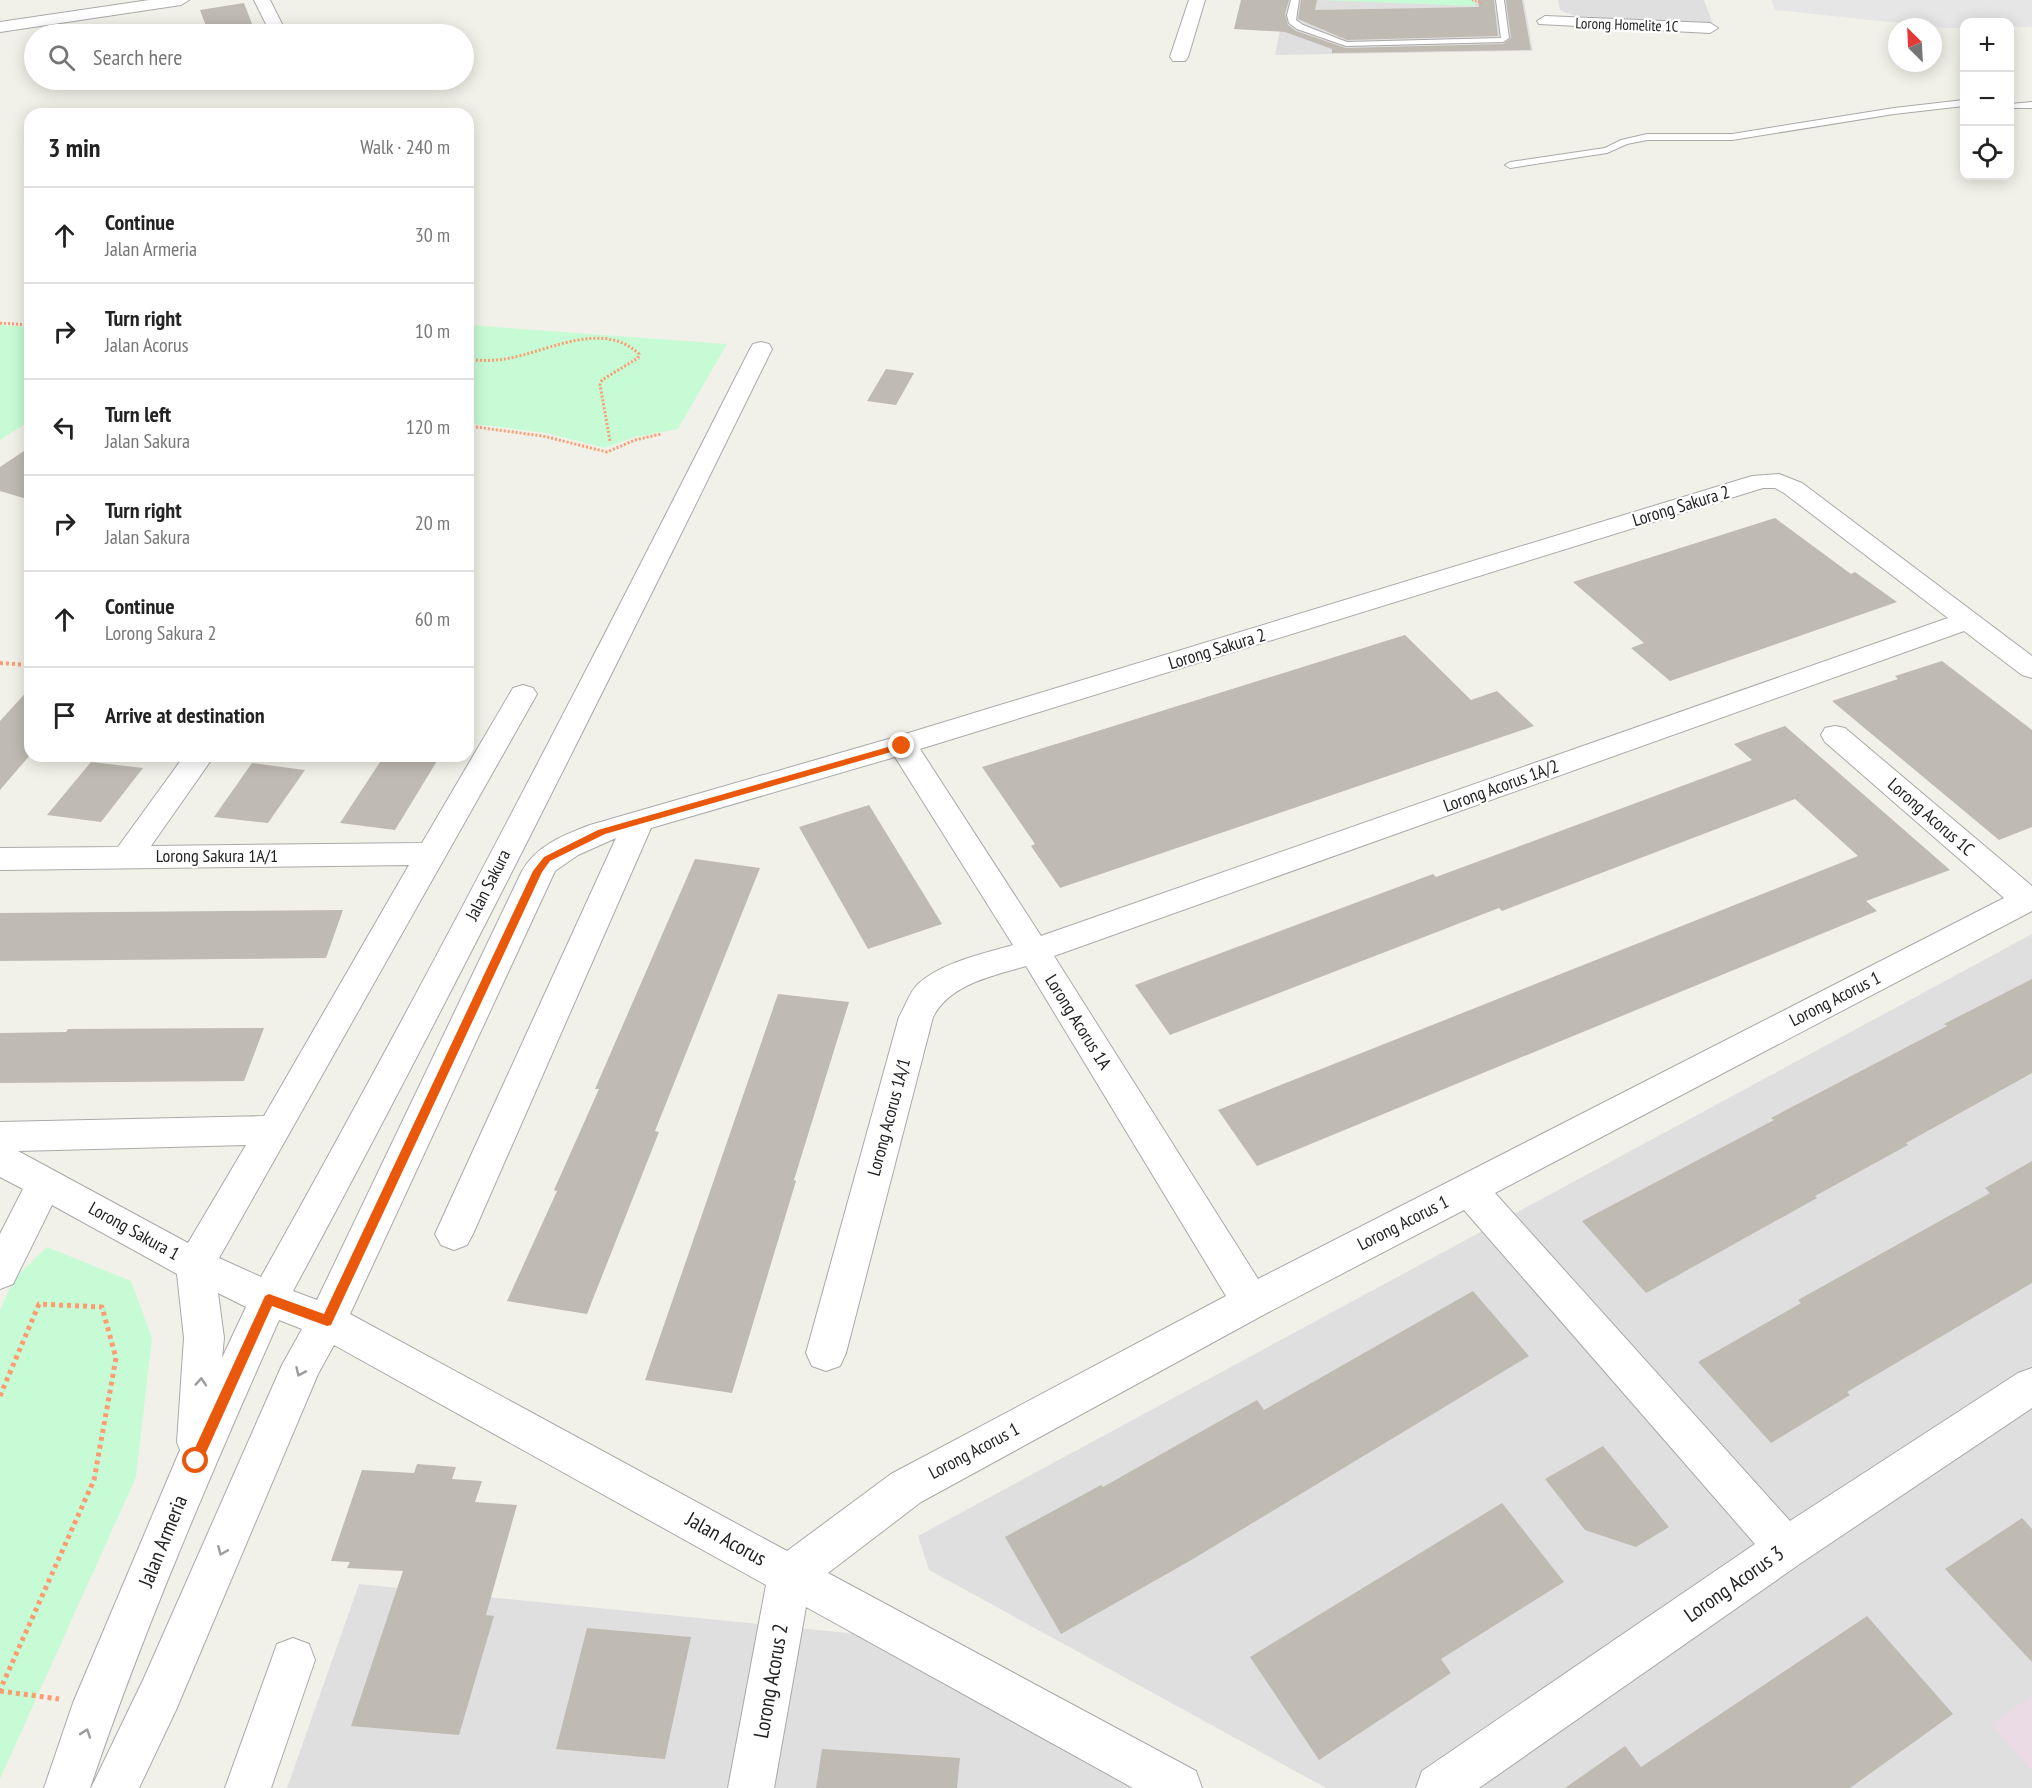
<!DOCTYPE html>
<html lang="en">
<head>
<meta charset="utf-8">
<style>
  body { margin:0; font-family:"PT Sans Narrow",sans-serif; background:#f6f6f6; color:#222 }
  .controls { position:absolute; right:18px; top:18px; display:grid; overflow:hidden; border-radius:12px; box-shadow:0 3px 15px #0003 }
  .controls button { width:54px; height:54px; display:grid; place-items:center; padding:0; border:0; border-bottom:2px solid #e0e0e0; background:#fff; color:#222; font:30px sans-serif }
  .compass { position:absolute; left:1888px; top:18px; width:54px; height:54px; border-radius:50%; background:#fff; box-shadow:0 3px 15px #0003; rotate:336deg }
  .stop { position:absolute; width:18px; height:18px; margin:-14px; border:4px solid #ea580c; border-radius:50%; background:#fff }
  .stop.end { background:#ea580c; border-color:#fff; box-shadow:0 2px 6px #0008 }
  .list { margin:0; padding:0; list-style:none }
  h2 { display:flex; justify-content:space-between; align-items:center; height:78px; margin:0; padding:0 24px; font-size:26px }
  h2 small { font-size:20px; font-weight:400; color:#767676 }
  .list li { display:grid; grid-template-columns:39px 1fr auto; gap:18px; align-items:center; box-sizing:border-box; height:96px; padding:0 24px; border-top:2px solid #e0e0e0 }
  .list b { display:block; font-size:22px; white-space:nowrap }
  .list p { margin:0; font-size:20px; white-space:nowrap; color:#767676 }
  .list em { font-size:20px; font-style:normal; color:#767676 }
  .icon { flex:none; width:33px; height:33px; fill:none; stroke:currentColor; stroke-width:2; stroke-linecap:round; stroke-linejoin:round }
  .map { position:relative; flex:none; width:2032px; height:1788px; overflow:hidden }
  .search { position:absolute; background:#fff; box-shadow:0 3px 15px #0003; left:24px; top:24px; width:450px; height:66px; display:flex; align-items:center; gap:15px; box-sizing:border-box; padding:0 21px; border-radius:33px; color:#767676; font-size:22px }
  .panel { position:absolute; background:#fff; box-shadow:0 3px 15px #0003; left:24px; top:108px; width:450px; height:654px; border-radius:18px }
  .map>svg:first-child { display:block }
  .residential { fill:#e0dfdf }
  .industrial { fill:#ebdbe5 }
  .park { fill:#c7fbd6 }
  .parking { fill:#e6e6e6 }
  .building { fill:#bfbab2 }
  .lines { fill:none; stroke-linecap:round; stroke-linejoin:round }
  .lane-casing { stroke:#a9a9a9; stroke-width:2 }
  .street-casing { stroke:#a9a9a9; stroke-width:2 }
  .path-far3 { stroke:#fc9c70; stroke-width:2; stroke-dasharray:1.5 1.5; stroke-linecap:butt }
  .path-far2 { stroke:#fc9c70; stroke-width:3; stroke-dasharray:2 2; stroke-linecap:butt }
  .path-far1 { stroke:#fc9c70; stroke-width:4; stroke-dasharray:3 3; stroke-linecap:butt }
  .path { stroke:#fc9c70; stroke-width:5; stroke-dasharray:4 4; stroke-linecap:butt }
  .lane { fill:#fff; fill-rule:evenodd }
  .street { fill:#fff; fill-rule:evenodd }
  .oneway { stroke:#9c9c9c }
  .route { fill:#ea580c }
  .labels { text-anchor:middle; stroke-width:4.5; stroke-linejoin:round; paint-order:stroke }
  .far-street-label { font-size:15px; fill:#222; stroke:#fff }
  .street-label { font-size:18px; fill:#222; stroke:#fff }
  .near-street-label { font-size:21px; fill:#222; stroke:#fff }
</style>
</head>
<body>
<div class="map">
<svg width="2032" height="1788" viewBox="0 0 2032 1788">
  <rect width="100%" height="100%" fill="#f2f1e9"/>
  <g class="residential">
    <polygon points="1286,0 1524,0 1533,51 1275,55"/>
    <polygon points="1558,0 1704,0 1713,24 1575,16 1560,10"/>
    <polygon points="2032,934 2032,1788 1326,1788 929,1570 918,1536"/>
    <polygon points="359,1584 858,1634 1131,1788 287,1788"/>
  </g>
  <polygon class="industrial" points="2032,1696 2032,1771 1991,1724"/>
  <g class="park">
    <polygon points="1318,0 1475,0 1475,6"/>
    <polygon points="0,325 30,327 30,421 0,440"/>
    <polygon points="468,325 727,344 678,429 635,437 605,448 546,433 468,423"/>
    <polygon points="47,1247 131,1281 152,1338 136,1477 0,1779 0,1310 14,1279"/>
  </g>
  <polygon class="parking" points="1771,0 2032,0 2032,27 2010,27 2010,22 1964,22 1964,28 1945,28 1775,10"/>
  <g class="building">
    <polygon points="1241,0 1289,0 1285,14 1288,25 1296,31 1346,48 1503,44 1511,38 1506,0 1522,0 1531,50 1332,53 1332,49 1285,32 1234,29"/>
    <polygon points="1301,0 1317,0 1315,10 1479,7 1478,0 1494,0 1498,36 1347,40 1298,19"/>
    <polygon points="244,3 256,34 209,34 200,10"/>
    <polygon points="886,369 914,373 896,405 867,401"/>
    <polygon points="30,447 30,500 0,491 0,467"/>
    <polygon points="1775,518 1851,574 1855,572 1897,602 1670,681 1631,648 1644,643 1573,582"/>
    <polygon points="1405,635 1471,700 1497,691 1534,726 1060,888 1031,846 1035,844 982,767"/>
    <polygon points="1942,661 2032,730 2032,827 1999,840 1832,701 1898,679 1895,676"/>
    <polygon points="30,688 30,755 0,790 0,721"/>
    <polygon points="1785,726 1950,870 1866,901 1877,911 1257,1166 1218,1110 1858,856 1795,799 1502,911 1499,908 1170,1035 1135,985 1433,874 1436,877 1752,760 1734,744"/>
    <polygon points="384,756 440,756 395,830 340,823"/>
    <polygon points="91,762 143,768 101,822 47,815"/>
    <polygon points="252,763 305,770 268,823 214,817"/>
    <polygon points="869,805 942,924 868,949 799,827"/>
    <polygon points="695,859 760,868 655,1131 659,1132 587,1314 507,1301 557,1191 554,1190 599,1089 595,1089"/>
    <polygon points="343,910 326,958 0,961 0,913"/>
    <polygon points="2032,979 2032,1073 1906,1143 1908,1145 1815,1196 1817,1198 1646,1293 1582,1221 1774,1120 1771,1118 1947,1026 1944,1024"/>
    <polygon points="778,994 849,1002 794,1180 796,1181 732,1393 645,1380"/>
    <polygon points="264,1028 244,1081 0,1083 0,1033 66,1032 68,1029"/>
    <polygon points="2032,1161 2032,1283 1847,1392 1850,1395 1771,1443 1698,1362 1801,1303 1798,1300 1990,1193 1985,1188"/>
    <polygon points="1473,1291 1529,1356 1193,1559 1061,1634 1005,1537 1101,1485 1103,1487 1257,1400 1264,1410"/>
    <polygon points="1603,1446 1669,1527 1636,1547 1585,1530 1545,1479"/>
    <polygon points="417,1464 456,1467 452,1479 482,1481 475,1502 517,1505 486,1615 494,1616 459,1735 351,1726 403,1571 347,1568 350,1562 331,1561 362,1470 414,1473"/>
    <polygon points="1502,1503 1564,1582 1441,1659 1451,1673 1319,1760 1250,1657"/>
    <polygon points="2022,1518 2032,1529 2032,1662 1945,1569"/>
    <polygon points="1867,1616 1953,1714 1850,1788 1565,1788 1625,1746 1641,1767"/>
    <polygon points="587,1628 691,1637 665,1759 556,1749"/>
    <polygon points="822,1749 960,1758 957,1788 816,1788"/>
  </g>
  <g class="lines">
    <defs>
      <g id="lane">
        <polygon points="1291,0 1299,0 1296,20 1303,25 1347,42 1501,38 1496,0 1504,0 1509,38 1503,42 1346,46 1297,29 1289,23 1287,15"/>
        <polygon points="1964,100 1964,106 1894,114 1732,140 1647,140 1627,144 1607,153 1510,168 1505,165 1510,162 1605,148 1621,140 1647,134 1732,134 1894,108"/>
        <polygon points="2032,102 2032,108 2010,108 2010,104"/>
      </g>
      <g id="street">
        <polygon points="149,0 189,0 181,5 0,32 0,22"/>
        <polygon points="254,0 270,0 287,34 271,34"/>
        <polygon points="1189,0 1205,0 1188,57 1185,61 1173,61 1170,57"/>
        <polygon points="1545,16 1710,23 1718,28 1710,33 1539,24 1537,21"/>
        <path d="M761,342l8,2 3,5c-155,316 -312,632 -479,942l24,9 205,-429c15,-26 42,-36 68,-46l302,-87 860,-262 27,-2 23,9 230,173v22l-10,-3 -58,-44 -910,325 204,323 746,-381 -179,-156 -4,-7 4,-7 10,-2 10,2 187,158v25l-537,282 295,328 228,-148 14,-5v40l-231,155 -322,225h-63l6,-17 333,-227 -291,-334 -199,104 -344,188 -93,71 368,198 6,17h-69l-327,-181 -32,181h-46l38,-203 -432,-240 -16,29 -142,336 -37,78h-48l53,-110 138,-313 20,-36 -23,-9c-68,154 -135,308 -189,468h-46l29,-85 107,-253 -3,-8 7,-104 -7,-64 -125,-69 -39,79 -13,5v-55l23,-45 -23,-12v-55l264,-6 145,-251 -409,5v-22l118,-1 66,-91h30l-63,90 271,-3 91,-155 10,-3 10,3 4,6 -318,564 42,19c171,-305 331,-616 489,-928l3,-5zM1763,488h12l9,5 164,125 -907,318 -121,-187zM895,757l118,188c-30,9 -71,17 -95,39 -9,9 -13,23 -19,33l-93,336 6,13 14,5 14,-5 6,-13 87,-336c17,-33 60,-41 93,-51l200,330 -335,178 -104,77 -437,-237 205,-443 23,-16 38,-17 -181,396 6,11 13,5 13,-5 6,-11 178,-406zM246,1145l-58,98 -170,-92zM218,1293l28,14 -24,51 2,-20z"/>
        <polygon points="293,1638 309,1644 315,1660 271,1788 225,1788 277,1644"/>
      </g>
    </defs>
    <use href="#lane" class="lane-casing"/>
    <use href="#street" class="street-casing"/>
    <polyline class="path-far3" points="1472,0 1482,3"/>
    <g class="path-far2">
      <polyline points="0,323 30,325"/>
      <path d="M468,359c12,2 25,2 37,0 43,-7 97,-40 134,-5l-1,4 -36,22 -2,5 10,56"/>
      <polyline points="468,426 543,436 607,452 635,440 661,434"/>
    </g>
    <polyline class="path-far1" points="0,663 30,665"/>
    <g class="path">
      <polyline points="0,1396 39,1304 102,1307 116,1358 94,1480 0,1690"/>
      <polyline points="0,1691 59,1699"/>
    </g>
    <use href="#lane" class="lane"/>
    <use href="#street" class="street"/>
  </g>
  <defs><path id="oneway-chevron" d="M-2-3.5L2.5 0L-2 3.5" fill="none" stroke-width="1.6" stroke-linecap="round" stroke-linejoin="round" transform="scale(1.5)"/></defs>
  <g class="oneway">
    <use href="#oneway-chevron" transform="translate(300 1372) rotate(114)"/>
    <use href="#oneway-chevron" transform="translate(201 1382) rotate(-86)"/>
    <use href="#oneway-chevron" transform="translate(222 1551) rotate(113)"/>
    <use href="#oneway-chevron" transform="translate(86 1733) rotate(-71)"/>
  </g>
  <polygon class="route" points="902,743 905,743 905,748 605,834 550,861 542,872 331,1325 327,1326 272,1306 200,1466 191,1466 189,1461 265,1296 269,1294 324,1314 533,871 544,857 598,830"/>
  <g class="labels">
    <g class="far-street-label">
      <text transform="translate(1627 25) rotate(2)" y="5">Lorong Homelite 1C</text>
    </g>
    <g class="street-label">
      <text transform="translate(1681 506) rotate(-17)" y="6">Lorong Sakura 2</text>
      <text transform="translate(1217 649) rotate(-17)" y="6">Lorong Sakura 2</text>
      <text transform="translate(1501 786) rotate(-20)" y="6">Lorong Acorus 1A/2</text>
      <text transform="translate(1931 817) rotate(41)" y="6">Lorong Acorus 1C</text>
      <text x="217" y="862">Lorong Sakura 1A/1</text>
      <text transform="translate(488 885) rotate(-63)" y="6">Jalan Sakura</text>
      <text transform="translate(1835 999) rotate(-27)" y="6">Lorong Acorus 1</text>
      <text transform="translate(1078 1022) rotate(58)" y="6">Lorong Acorus 1A</text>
      <text transform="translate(889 1117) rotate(-75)" y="6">Lorong Acorus 1A/1</text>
      <text transform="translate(1403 1223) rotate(-27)" y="6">Lorong Acorus 1</text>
      <text transform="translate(134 1231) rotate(29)" y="6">Lorong Sakura 1</text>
      <text transform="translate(974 1451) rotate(-28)" y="6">Lorong Acorus 1</text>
    </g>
    <g class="near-street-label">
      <text transform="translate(726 1539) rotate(29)" y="7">Jalan Acorus</text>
      <text transform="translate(163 1541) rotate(-68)" y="7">Jalan Armeria</text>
      <text transform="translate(1734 1584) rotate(-35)" y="7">Lorong Acorus 3</text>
      <text transform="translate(771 1681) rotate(-80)" y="7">Lorong Acorus 2</text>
    </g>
  </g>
</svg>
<div class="controls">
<button>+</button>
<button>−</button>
<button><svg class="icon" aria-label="locate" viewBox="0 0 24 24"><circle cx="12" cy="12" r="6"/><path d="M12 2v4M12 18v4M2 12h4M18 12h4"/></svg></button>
</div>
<svg class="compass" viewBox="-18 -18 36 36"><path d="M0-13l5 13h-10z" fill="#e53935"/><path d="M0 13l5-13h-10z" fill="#767676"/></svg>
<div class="stop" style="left:196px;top:1461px"></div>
<div class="stop end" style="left:902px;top:746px"></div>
<div class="search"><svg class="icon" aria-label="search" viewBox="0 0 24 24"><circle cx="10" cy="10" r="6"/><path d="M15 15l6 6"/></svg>Search here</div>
<section class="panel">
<h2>3 min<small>Walk · 240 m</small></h2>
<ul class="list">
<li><svg class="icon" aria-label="ahead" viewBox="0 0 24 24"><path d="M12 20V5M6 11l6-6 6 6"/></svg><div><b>Continue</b><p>Jalan Armeria</p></div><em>30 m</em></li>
<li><svg class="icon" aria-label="right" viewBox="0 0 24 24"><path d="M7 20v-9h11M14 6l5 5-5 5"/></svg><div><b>Turn right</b><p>Jalan Acorus</p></div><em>10 m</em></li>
<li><svg class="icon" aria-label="left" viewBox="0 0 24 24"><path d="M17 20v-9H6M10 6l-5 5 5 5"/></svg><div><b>Turn left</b><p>Jalan Sakura</p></div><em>120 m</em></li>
<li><svg class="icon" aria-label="right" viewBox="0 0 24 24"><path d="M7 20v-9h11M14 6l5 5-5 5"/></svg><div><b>Turn right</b><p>Jalan Sakura</p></div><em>20 m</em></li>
<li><svg class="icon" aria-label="ahead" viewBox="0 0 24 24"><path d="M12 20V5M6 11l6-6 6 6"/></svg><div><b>Continue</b><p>Lorong Sakura 2</p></div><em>60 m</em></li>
<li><svg class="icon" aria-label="arrive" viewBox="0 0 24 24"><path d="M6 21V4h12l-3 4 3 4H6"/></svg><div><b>Arrive at destination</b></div></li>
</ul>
</section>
</div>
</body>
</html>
